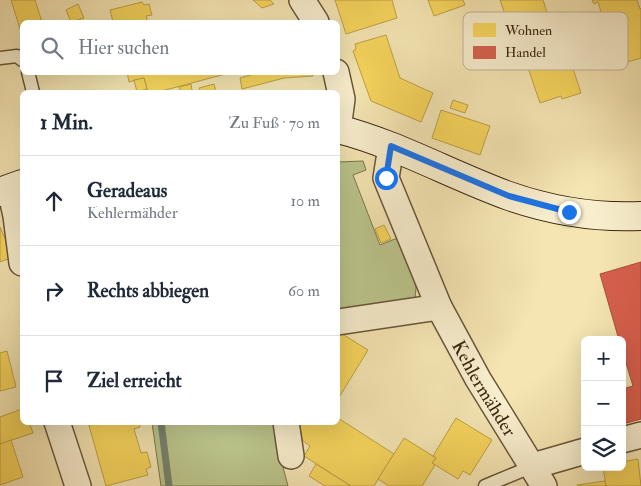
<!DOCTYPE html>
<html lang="de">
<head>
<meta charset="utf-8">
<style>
  body { margin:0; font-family:"IM FELL Double Pica",serif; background:#f2f2f3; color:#1f2937 }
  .controls { position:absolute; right:15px; bottom:15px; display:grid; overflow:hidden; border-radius:8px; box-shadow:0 5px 20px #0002 }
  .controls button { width:45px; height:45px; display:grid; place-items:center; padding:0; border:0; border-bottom:1px solid #e0e1e3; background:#fff; color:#1f2937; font:25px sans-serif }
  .stop { position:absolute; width:15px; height:15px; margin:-11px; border:4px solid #1a73e8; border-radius:50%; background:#fff }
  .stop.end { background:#1a73e8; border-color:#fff; box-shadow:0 1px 5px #0008 }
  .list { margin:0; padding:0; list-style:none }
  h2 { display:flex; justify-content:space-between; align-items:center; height:65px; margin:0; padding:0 20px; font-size:21px }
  h2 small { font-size:16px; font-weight:400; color:#747a83 }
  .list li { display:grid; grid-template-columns:32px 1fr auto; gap:15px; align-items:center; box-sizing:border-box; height:90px; padding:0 20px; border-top:1px solid #e0e1e3 }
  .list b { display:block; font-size:19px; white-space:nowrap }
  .list p { margin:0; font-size:16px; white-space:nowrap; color:#747a83 }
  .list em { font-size:16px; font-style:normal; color:#747a83 }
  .icon { flex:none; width:28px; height:28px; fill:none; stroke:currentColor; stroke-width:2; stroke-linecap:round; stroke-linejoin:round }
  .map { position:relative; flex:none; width:641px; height:486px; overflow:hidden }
  .search { position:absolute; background:#fff; box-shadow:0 5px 20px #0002; left:20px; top:20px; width:320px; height:55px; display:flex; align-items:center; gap:12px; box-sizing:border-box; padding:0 18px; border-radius:8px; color:#747a83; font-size:19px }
  .panel { position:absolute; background:#fff; box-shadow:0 5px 20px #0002; left:20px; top:90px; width:320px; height:335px; border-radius:8px }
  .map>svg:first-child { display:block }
  .green { fill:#bbc58c; stroke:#7b764e }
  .homes { fill:#f6d55c; stroke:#bea046 }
  .shops { fill:#d6604d; stroke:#a84f3b }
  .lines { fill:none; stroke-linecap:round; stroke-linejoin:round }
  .stream { stroke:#75826c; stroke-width:7 }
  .lane-casing { stroke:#695639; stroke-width:15 }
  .street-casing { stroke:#695639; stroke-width:28 }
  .secondary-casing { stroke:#3b2611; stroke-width:30 }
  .lane { stroke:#f8eecd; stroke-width:12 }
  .street { stroke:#f8eecd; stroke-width:25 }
  .secondary { stroke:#f8eecd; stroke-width:28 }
  .route { stroke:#1a73e8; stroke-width:6 }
  .labels { text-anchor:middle; stroke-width:5; stroke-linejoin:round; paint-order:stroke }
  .street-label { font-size:19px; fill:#3b2611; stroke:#f8eecd }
  .key { fill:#f8eecd; stroke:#bfb295; stroke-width:1 }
  .key-label { font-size:14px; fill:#3b2611 }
</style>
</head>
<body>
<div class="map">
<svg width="641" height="486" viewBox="0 0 641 486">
  <rect width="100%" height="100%" fill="#f4e5b2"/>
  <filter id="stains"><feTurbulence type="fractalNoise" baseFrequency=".004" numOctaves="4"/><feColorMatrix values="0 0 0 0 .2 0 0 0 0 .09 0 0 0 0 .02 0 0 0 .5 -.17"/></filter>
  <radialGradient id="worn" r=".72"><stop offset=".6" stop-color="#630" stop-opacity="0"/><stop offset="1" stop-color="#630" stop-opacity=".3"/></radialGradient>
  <g class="green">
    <polygon points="363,161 366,170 353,175 380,245 400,237 414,277 416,288 415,298 405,305 338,315 338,162"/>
    <polygon points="152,423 274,423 277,445 288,486 161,486"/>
  </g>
  <g class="homes">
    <polygon points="11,0 35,0 42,22 22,22 22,35"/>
    <polygon points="253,0 270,0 274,4 262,8"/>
    <polygon points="335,0 392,0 397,18 346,34"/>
    <polygon points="428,0 463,0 465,5 434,16"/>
    <polygon points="500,0 543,0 556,40 563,38 581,93 562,99 561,96 540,103 523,53 519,54"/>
    <polygon points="592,0 637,0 640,9 641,8 641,58 624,63 612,26 606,28 598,2 594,4"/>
    <polygon points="142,2 144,5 149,4 152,15 146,16 148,22 113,22 110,10"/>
    <polygon points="78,4 84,18 71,22 66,10"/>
    <polygon points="386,35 400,78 433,93 421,122 371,101 353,51 356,49 355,44"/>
    <polygon points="127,72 233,72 158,92 148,92 144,78 129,82"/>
    <polygon points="312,72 313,76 284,78 242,89 240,78 261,72"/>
    <polygon points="144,78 147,89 137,92 134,80"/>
    <polygon points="191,84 192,90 181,92 179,87"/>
    <polygon points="214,84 216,92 201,92 199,88"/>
    <polygon points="453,100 468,105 465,113 450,108"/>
    <polygon points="441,110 490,126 480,155 432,138"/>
    <polygon points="384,225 391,239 381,243 375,229"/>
    <polygon points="0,227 13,257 0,262"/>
    <polygon points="339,332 368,350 338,399 338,335"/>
    <polygon points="7,351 16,387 0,391 0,353"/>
    <polygon points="22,409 22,422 29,422 33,433 0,444 0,417"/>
    <polygon points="338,418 394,454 374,486 351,486 304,456 310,446 302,440 299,422 338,422"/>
    <polygon points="456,418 492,440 470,475 463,471 458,479 432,463 436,458 433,456"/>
    <polygon points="88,422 139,422 140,427 134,429 141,453 147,452 151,467 146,469 148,475 106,486"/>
    <polygon points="404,438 436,458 432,463 435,465 422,486 389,486 378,479"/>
    <polygon points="11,440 23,477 0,485 0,444"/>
    <polygon points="638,459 641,486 606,486 603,467 622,467 622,462"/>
    <polygon points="316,464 351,486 325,486 309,476"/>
    <polygon points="605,481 606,486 577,486 577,485"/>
  </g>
  <polygon class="shops" points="641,262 641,419 623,424 622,389 633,386 622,350 622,340 619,340 600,274"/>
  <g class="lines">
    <polyline class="stream" points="161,422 169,486"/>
    <defs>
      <g id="lane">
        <polyline points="0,58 17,56 22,60"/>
        <polyline points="28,72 33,92"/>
        <polyline points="485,486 533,466"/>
      </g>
      <g id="street">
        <polyline points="302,0 316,22"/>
        <polyline points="336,72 342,99 338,129"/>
        <path id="s1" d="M391,147l-5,31 53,129 39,72 66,107"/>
        <polyline points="10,189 16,216 22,263"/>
        <polyline points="338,322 439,307"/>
        <polyline points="57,422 78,486"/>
        <polyline points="286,422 291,456"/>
        <polyline points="622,440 641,435"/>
        <polyline points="533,466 585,451"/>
      </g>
      <g id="secondary">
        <path d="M338,129c59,15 113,46 171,67 43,15 86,22 132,20"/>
        <polyline points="0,192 22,184"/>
      </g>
    </defs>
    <use href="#lane" class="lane-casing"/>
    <use href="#street" class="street-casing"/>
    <use href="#secondary" class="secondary-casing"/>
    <use href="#lane" class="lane"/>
    <use href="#street" class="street"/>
    <use href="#secondary" class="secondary"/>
  </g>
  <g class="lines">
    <polyline class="route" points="386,178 391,146 509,196 569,212"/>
  </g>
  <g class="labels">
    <g class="street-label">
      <text dy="7" stroke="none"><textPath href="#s1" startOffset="264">Kehlermähder</textPath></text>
    </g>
  </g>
  <rect x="463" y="12" width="165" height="58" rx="8" class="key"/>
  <rect x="473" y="23" width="23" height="14" fill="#f6d55c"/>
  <rect x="473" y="46" width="23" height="13" fill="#d6604d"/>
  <g class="key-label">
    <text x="505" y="35">Wohnen</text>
    <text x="505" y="57">Handel</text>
  </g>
  <rect width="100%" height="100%" filter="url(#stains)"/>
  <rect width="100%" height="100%" fill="url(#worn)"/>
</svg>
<div class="controls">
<button>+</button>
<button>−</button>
<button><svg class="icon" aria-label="layers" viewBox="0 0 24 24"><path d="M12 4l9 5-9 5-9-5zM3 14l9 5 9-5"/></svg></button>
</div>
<div class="stop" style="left:386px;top:178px"></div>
<div class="stop end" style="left:569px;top:212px"></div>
<div class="search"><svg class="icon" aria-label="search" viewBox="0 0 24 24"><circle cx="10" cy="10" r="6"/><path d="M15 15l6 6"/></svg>Hier suchen</div>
<section class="panel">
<h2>1 Min.<small>Zu Fuß · 70 m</small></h2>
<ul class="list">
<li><svg class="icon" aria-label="ahead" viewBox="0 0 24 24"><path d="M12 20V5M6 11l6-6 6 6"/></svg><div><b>Geradeaus</b><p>Kehlermähder</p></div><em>10 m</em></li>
<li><svg class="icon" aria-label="right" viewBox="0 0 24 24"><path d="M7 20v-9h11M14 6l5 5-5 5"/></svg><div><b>Rechts abbiegen</b></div><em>60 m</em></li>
<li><svg class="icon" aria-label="arrive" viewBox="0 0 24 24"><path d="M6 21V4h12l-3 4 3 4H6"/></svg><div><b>Ziel erreicht</b></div></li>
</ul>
</section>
</div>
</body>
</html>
